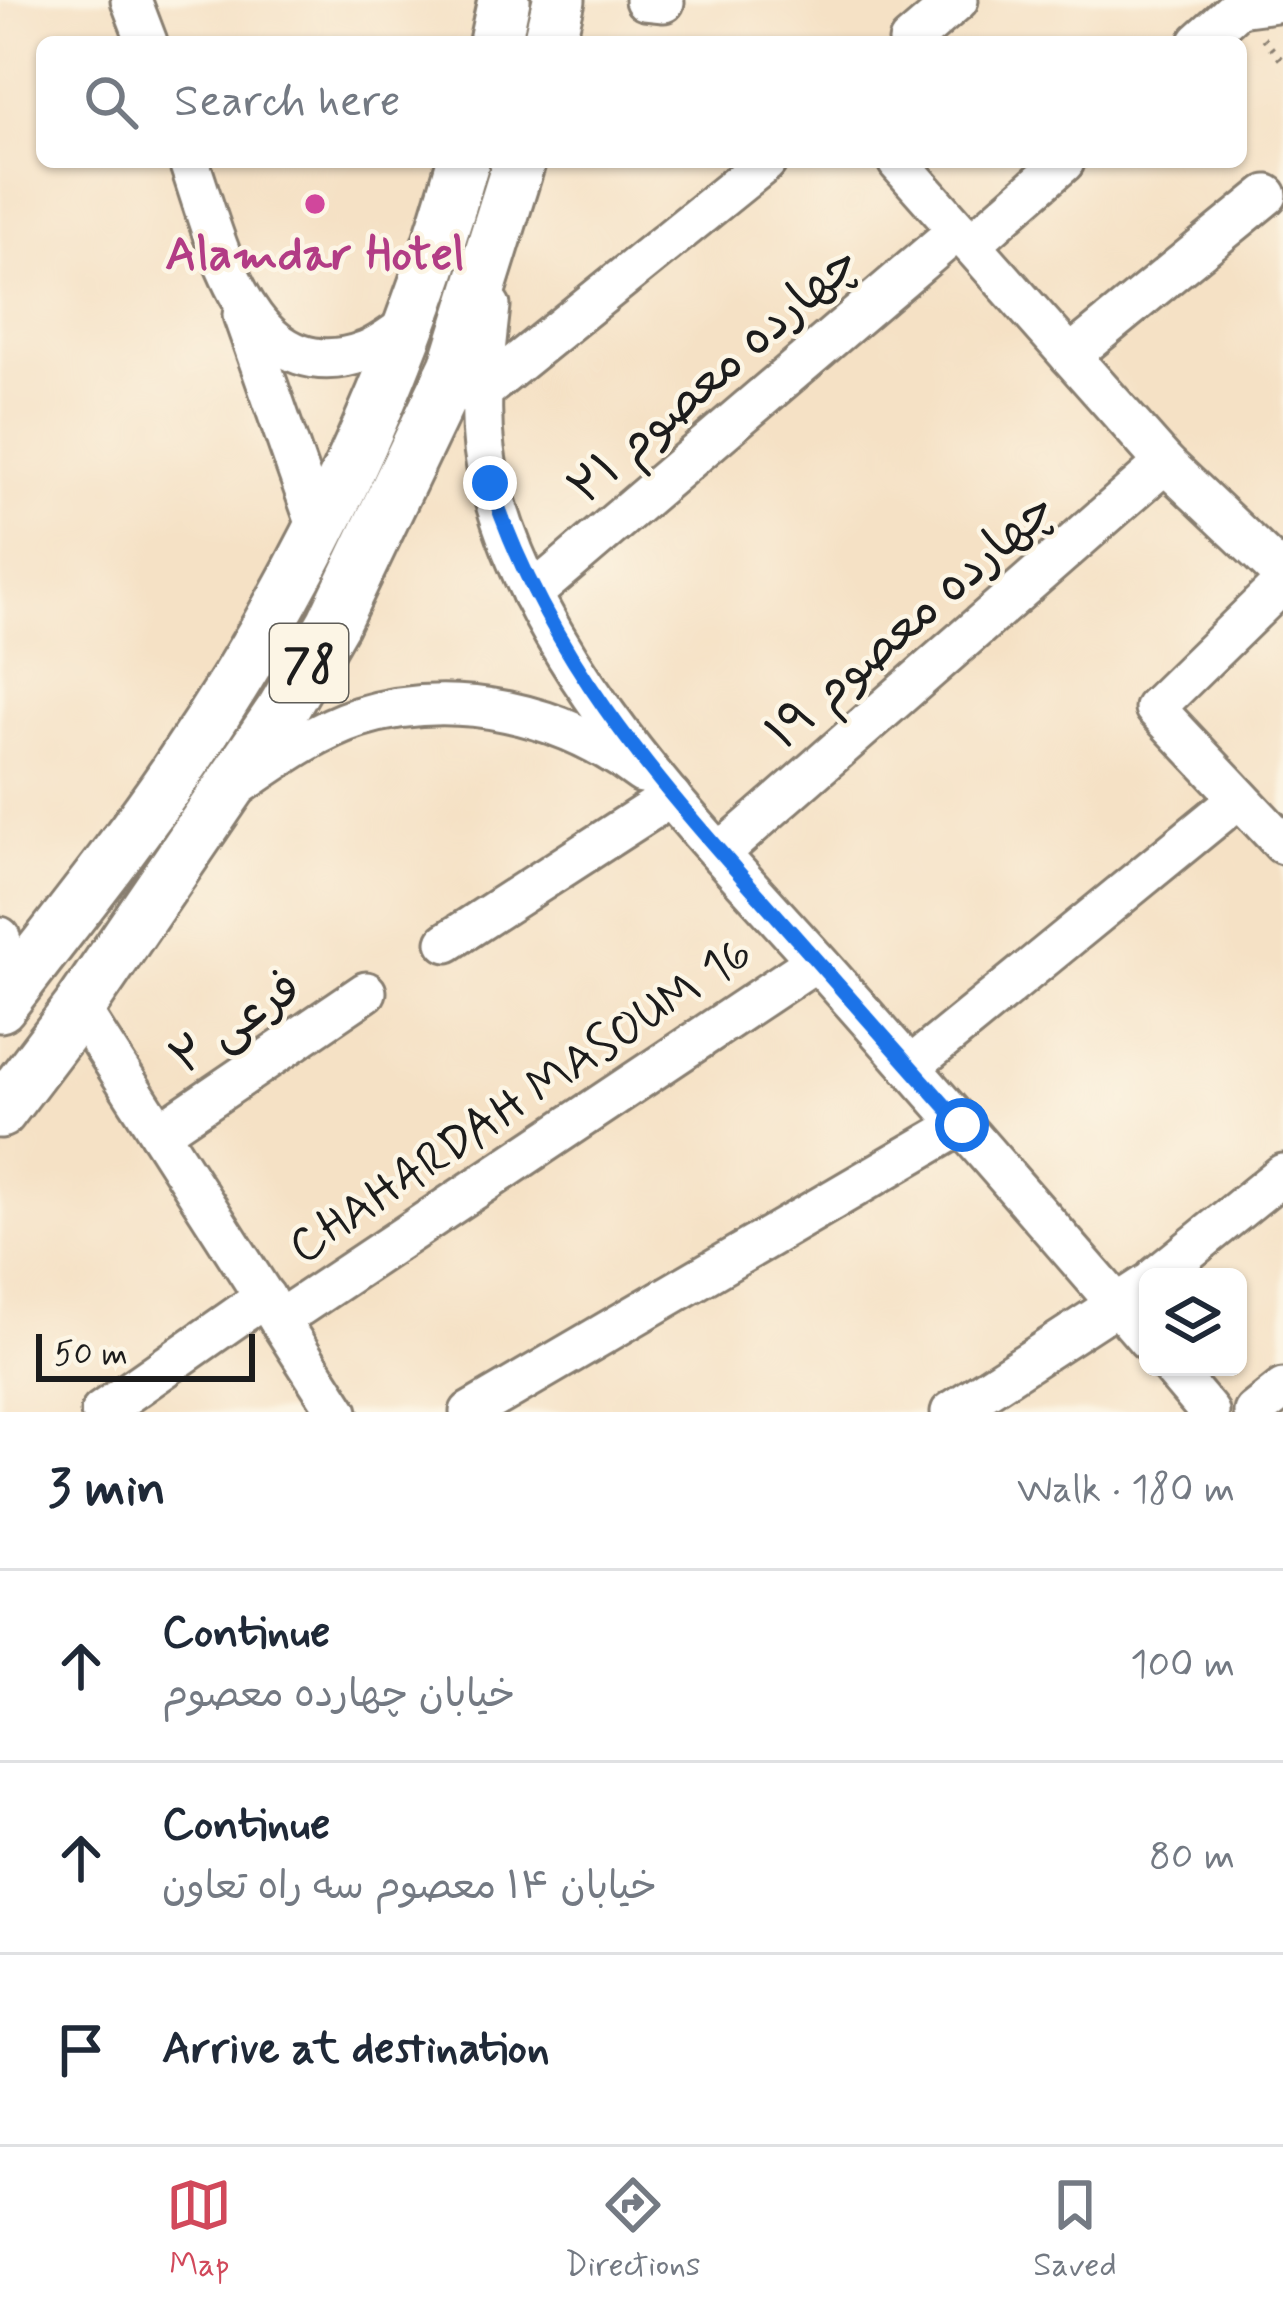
<!DOCTYPE html>
<html lang="en">
<head>
<meta charset="utf-8">
<style>
  body { margin:0; font-family:Mynerve,"Playpen Sans Arabic",sans-serif; background:#f2f2f3; color:#1f2937 }
  .controls { position:absolute; right:36px; bottom:36px; display:grid; overflow:hidden; border-radius:18px; box-shadow:0 3px 9px #0004 }
  .controls button { width:108px; height:108px; display:grid; place-items:center; padding:0; border:0; border-bottom:3px solid #e0e1e3; background:#fff; color:#1f2937; font:60px sans-serif }
  .scale { position:absolute; left:36px; bottom:30px; width:219px; box-sizing:border-box; padding-left:12px; border:6px solid #1c1c1c; border-top:0; font-size:33px; line-height:42px; white-space:nowrap; color:#1c1c1c; -webkit-text-stroke:9px #fcf5e5; paint-order:stroke }
  .stop { position:absolute; width:36px; height:36px; margin:-27px; border:9px solid #1a73e8; border-radius:50%; background:#fff }
  .stop.end { background:#1a73e8; border-color:#fff; box-shadow:0 3px 12px #0008 }
  .list { margin:0; padding:0; list-style:none }
  h2 { display:flex; justify-content:space-between; align-items:center; height:156px; margin:0; padding:0 48px; font-size:51px }
  h2 small { font-size:39px; font-weight:400; color:#747a83 }
  .list li { display:grid; grid-template-columns:78px 1fr auto; gap:36px; align-items:center; box-sizing:border-box; height:192px; padding:0 48px; border-top:3px solid #e0e1e3 }
  .list b { display:block; font-size:45px; white-space:nowrap }
  .list p { margin:0; font-size:39px; white-space:nowrap; color:#747a83 }
  .list em { font-size:39px; font-style:normal; color:#747a83 }
  .icon { flex:none; width:66px; height:66px; fill:none; stroke:currentColor; stroke-width:2; stroke-linecap:round; stroke-linejoin:round }
  .map { position:relative; flex:none; width:1283px; height:1412px; overflow:hidden }
  .search { position:absolute; background:#fff; box-shadow:0 3px 9px #0004; left:36px; right:36px; top:36px; height:132px; display:flex; align-items:center; gap:30px; box-sizing:border-box; padding:0 42px; border-radius:18px; color:#747a83; font-size:45px }
  .sheet { height:732px; background:#fff }
  nav { display:flex; justify-content:space-around; align-items:center; box-sizing:border-box; height:168px; border-top:3px solid #e0e1e3; background:#fff; font-size:33px; color:#747a83 }
  nav a { display:grid; justify-items:center; gap:6px }
  nav .on { color:#d1495b }
  .map>svg:first-child { display:block }
  .lines { fill:none; stroke-linecap:round; stroke-linejoin:round }
  .minor-casing { stroke:#887e70; stroke-width:45 }
  .major-casing { stroke:#887e70; stroke-width:57 }
  .path { stroke:#887e70; stroke-width:6; stroke-dasharray:3 9; stroke-linecap:butt }
  .minor { stroke:#fff; stroke-width:39 }
  .major { stroke:#fff; stroke-width:51 }
  .route { stroke:#1a73e8; stroke-width:15 }
  .hotel-dot { fill:#d1479c; stroke:#fcf5e5; stroke-width:4.5 }
  .labels { text-anchor:middle; stroke-width:9; stroke-linejoin:round; paint-order:stroke }
  .shield { fill:#fcf5e5; stroke:#5f5d58; stroke-width:3 }
  .shield-label { font-size:45px; font-weight:bold; fill:#1c1c1c }
  .hotel-label { font-size:48px; font-weight:bold; fill:#b23c85; stroke:#fcf5e5 }
  .street-label { font-size:48px; fill:#1c1c1c; stroke:#fcf5e5 }
</style>
</head>
<body>
<div class="map">
<svg width="1283" height="1412" viewBox="0 0 1283 1412">
  <rect width="100%" height="100%" fill="#fcf5e5"/>
  <filter id="ink" filterUnits="userSpaceOnUse"><feTurbulence type="fractalNoise" baseFrequency=".00833" numOctaves="2"/><feDisplacementMap in="SourceGraphic" scale="24" xChannelSelector="R" yChannelSelector="G"/><feConvolveMatrix kernelMatrix="1 2 1 2 8 2 1 2 1" color-interpolation-filters="sRGB"/></filter>
  <filter id="wash" filterUnits="userSpaceOnUse"><feTurbulence type="fractalNoise" baseFrequency=".004" numOctaves="4" result="noise"/><feDisplacementMap in="SourceGraphic" scale="48" xChannelSelector="R" yChannelSelector="G"/><feGaussianBlur stdDeviation="2.7" result="paint"/><feColorMatrix in="noise" values="0 0 0 0 0 0 0 0 0 0 0 0 0 0 0 0 0 1.4 0 .05"/><feComposite in="paint" operator="in"/></filter>
  <g filter="url(#wash)">
    <rect width="100%" height="100%" fill="#f5e1c5"/>
  </g>
  <g filter="url(#ink)">
    <g class="lines">
      <defs>
        <g id="minor">
          <polyline points="131,0 147,42"/>
          <polyline points="645,0 664,2"/>
          <polyline points="909,42 958,0"/>
          <polyline points="1199,42 1238,7 1283,1"/>
          <path d="M189,162c28,79 59,233 177,189 16,-6 32,-20 47,-29"/>
          <polyline points="898,162 1165,463 1283,575"/>
          <polyline points="971,244 1064,162"/>
          <path d="M490,306c-7,62 -15,119 1,180 50,191 212,347 339,490 107,121 213,242 318,364"/>
          <polyline points="243,315 319,531"/>
          <polyline points="1070,356 1267,195"/>
          <polyline points="478,395 766,162"/>
          <polyline points="1283,583 1155,708 1283,844"/>
          <polyline points="532,594 958,230"/>
          <path d="M238,786c38,-26 77,-55 121,-69 96,-29 204,-4 283,56"/>
          <polyline points="720,853 1165,463"/>
          <polyline points="0,937 11,991"/>
          <polyline points="447,942 671,797"/>
          <polyline points="79,1008 338,1412"/>
          <polyline points="910,1067 1239,798"/>
          <polyline points="159,1133 366,992"/>
          <polyline points="1156,1277 1283,1174"/>
          <polyline points="279,1320 816,961"/>
          <polyline points="1171,1367 1209,1412"/>
          <polyline points="101,1412 265,1297"/>
          <polyline points="470,1412 961,1125"/>
          <polyline points="951,1412 1148,1284"/>
          <polyline points="1254,1412 1283,1389"/>
        </g>
        <g id="major">
          <polyline points="495,42 504,0"/>
          <polyline points="549,42 559,0"/>
          <path d="M0,1006c59,-78 121,-153 176,-234 128,-187 226,-392 287,-610"/>
          <polyline points="0,1112 79,1008 283,709 333,623 455,367 519,162"/>
        </g>
      </defs>
      <use href="#minor" class="minor-casing"/>
      <use href="#major" class="major-casing"/>
      <polyline class="path" points="1263,38 1283,62"/>
      <use href="#minor" class="minor"/>
      <use href="#major" class="major"/>
    </g>
  </g>
  <g class="lines" filter="url(#ink)">
    <path class="route" d="M490,483c55,170 161,292 278,423 64,73 129,146 194,219"/>
  </g>
  <circle class="hotel-dot" cx="315" cy="204" r="12"/>
  <g class="labels">
    <rect class="shield" x="270" y="624" width="78" height="78" rx="9"/>
    <g class="shield-label">
      <text x="309" y="679">78</text>
    </g>
    <g class="hotel-label">
      <text x="315" y="269">Alamdar Hotel</text>
    </g>
    <g class="street-label">
      <text transform="translate(712 373) rotate(-41)" y="17">چهارده معصوم ۲۱</text>
      <text transform="translate(909 619) rotate(-41)" y="17">چهارده معصوم ۱۹</text>
      <text transform="translate(234 1021) rotate(-34)" y="17">فرعی ۲</text>
      <text transform="translate(519 1098) rotate(-34)" y="17">CHAHARDAH MASOUM 16</text>
    </g>
  </g>
</svg>
<div class="controls">
<button><svg class="icon" aria-label="layers" viewBox="0 0 24 24"><path d="M12 4l9 5-9 5-9-5zM3 14l9 5 9-5"/></svg></button>
</div>
<div class="scale">50 m</div>
<div class="stop" style="left:962px;top:1125px"></div>
<div class="stop end" style="left:490px;top:483px"></div>
<div class="search"><svg class="icon" aria-label="search" viewBox="0 0 24 24"><circle cx="10" cy="10" r="6"/><path d="M15 15l6 6"/></svg>Search here</div>
</div>
<section class="sheet">
<h2>3 min<small>Walk · 180 m</small></h2>
<ul class="list">
<li><svg class="icon" aria-label="ahead" viewBox="0 0 24 24"><path d="M12 20V5M6 11l6-6 6 6"/></svg><div><b>Continue</b><p>خیابان چهارده معصوم</p></div><em>100 m</em></li>
<li><svg class="icon" aria-label="ahead" viewBox="0 0 24 24"><path d="M12 20V5M6 11l6-6 6 6"/></svg><div><b>Continue</b><p>خیابان ۱۴ معصوم سه راه تعاون</p></div><em>80 m</em></li>
<li><svg class="icon" aria-label="arrive" viewBox="0 0 24 24"><path d="M6 21V4h12l-3 4 3 4H6"/></svg><div><b>Arrive at destination</b></div></li>
</ul>
</section>
<nav>
<a class="on"><svg class="icon" aria-label="map" viewBox="0 0 24 24"><path d="M3 6l6-2 6 2 6-2v14l-6 2-6-2-6 2zM9 4v14M15 6v14"/></svg>Map</a>
<a><svg class="icon" aria-label="directions" viewBox="0 0 24 24"><path d="M12 3l9 9-9 9-9-9zM9 14v-3h6M13 9l2 2-2 2"/></svg>Directions</a>
<a><svg class="icon" aria-label="saved" viewBox="0 0 24 24"><path d="M7 4h10v16l-5-4-5 4z"/></svg>Saved</a>
</nav>
</body>
</html>
